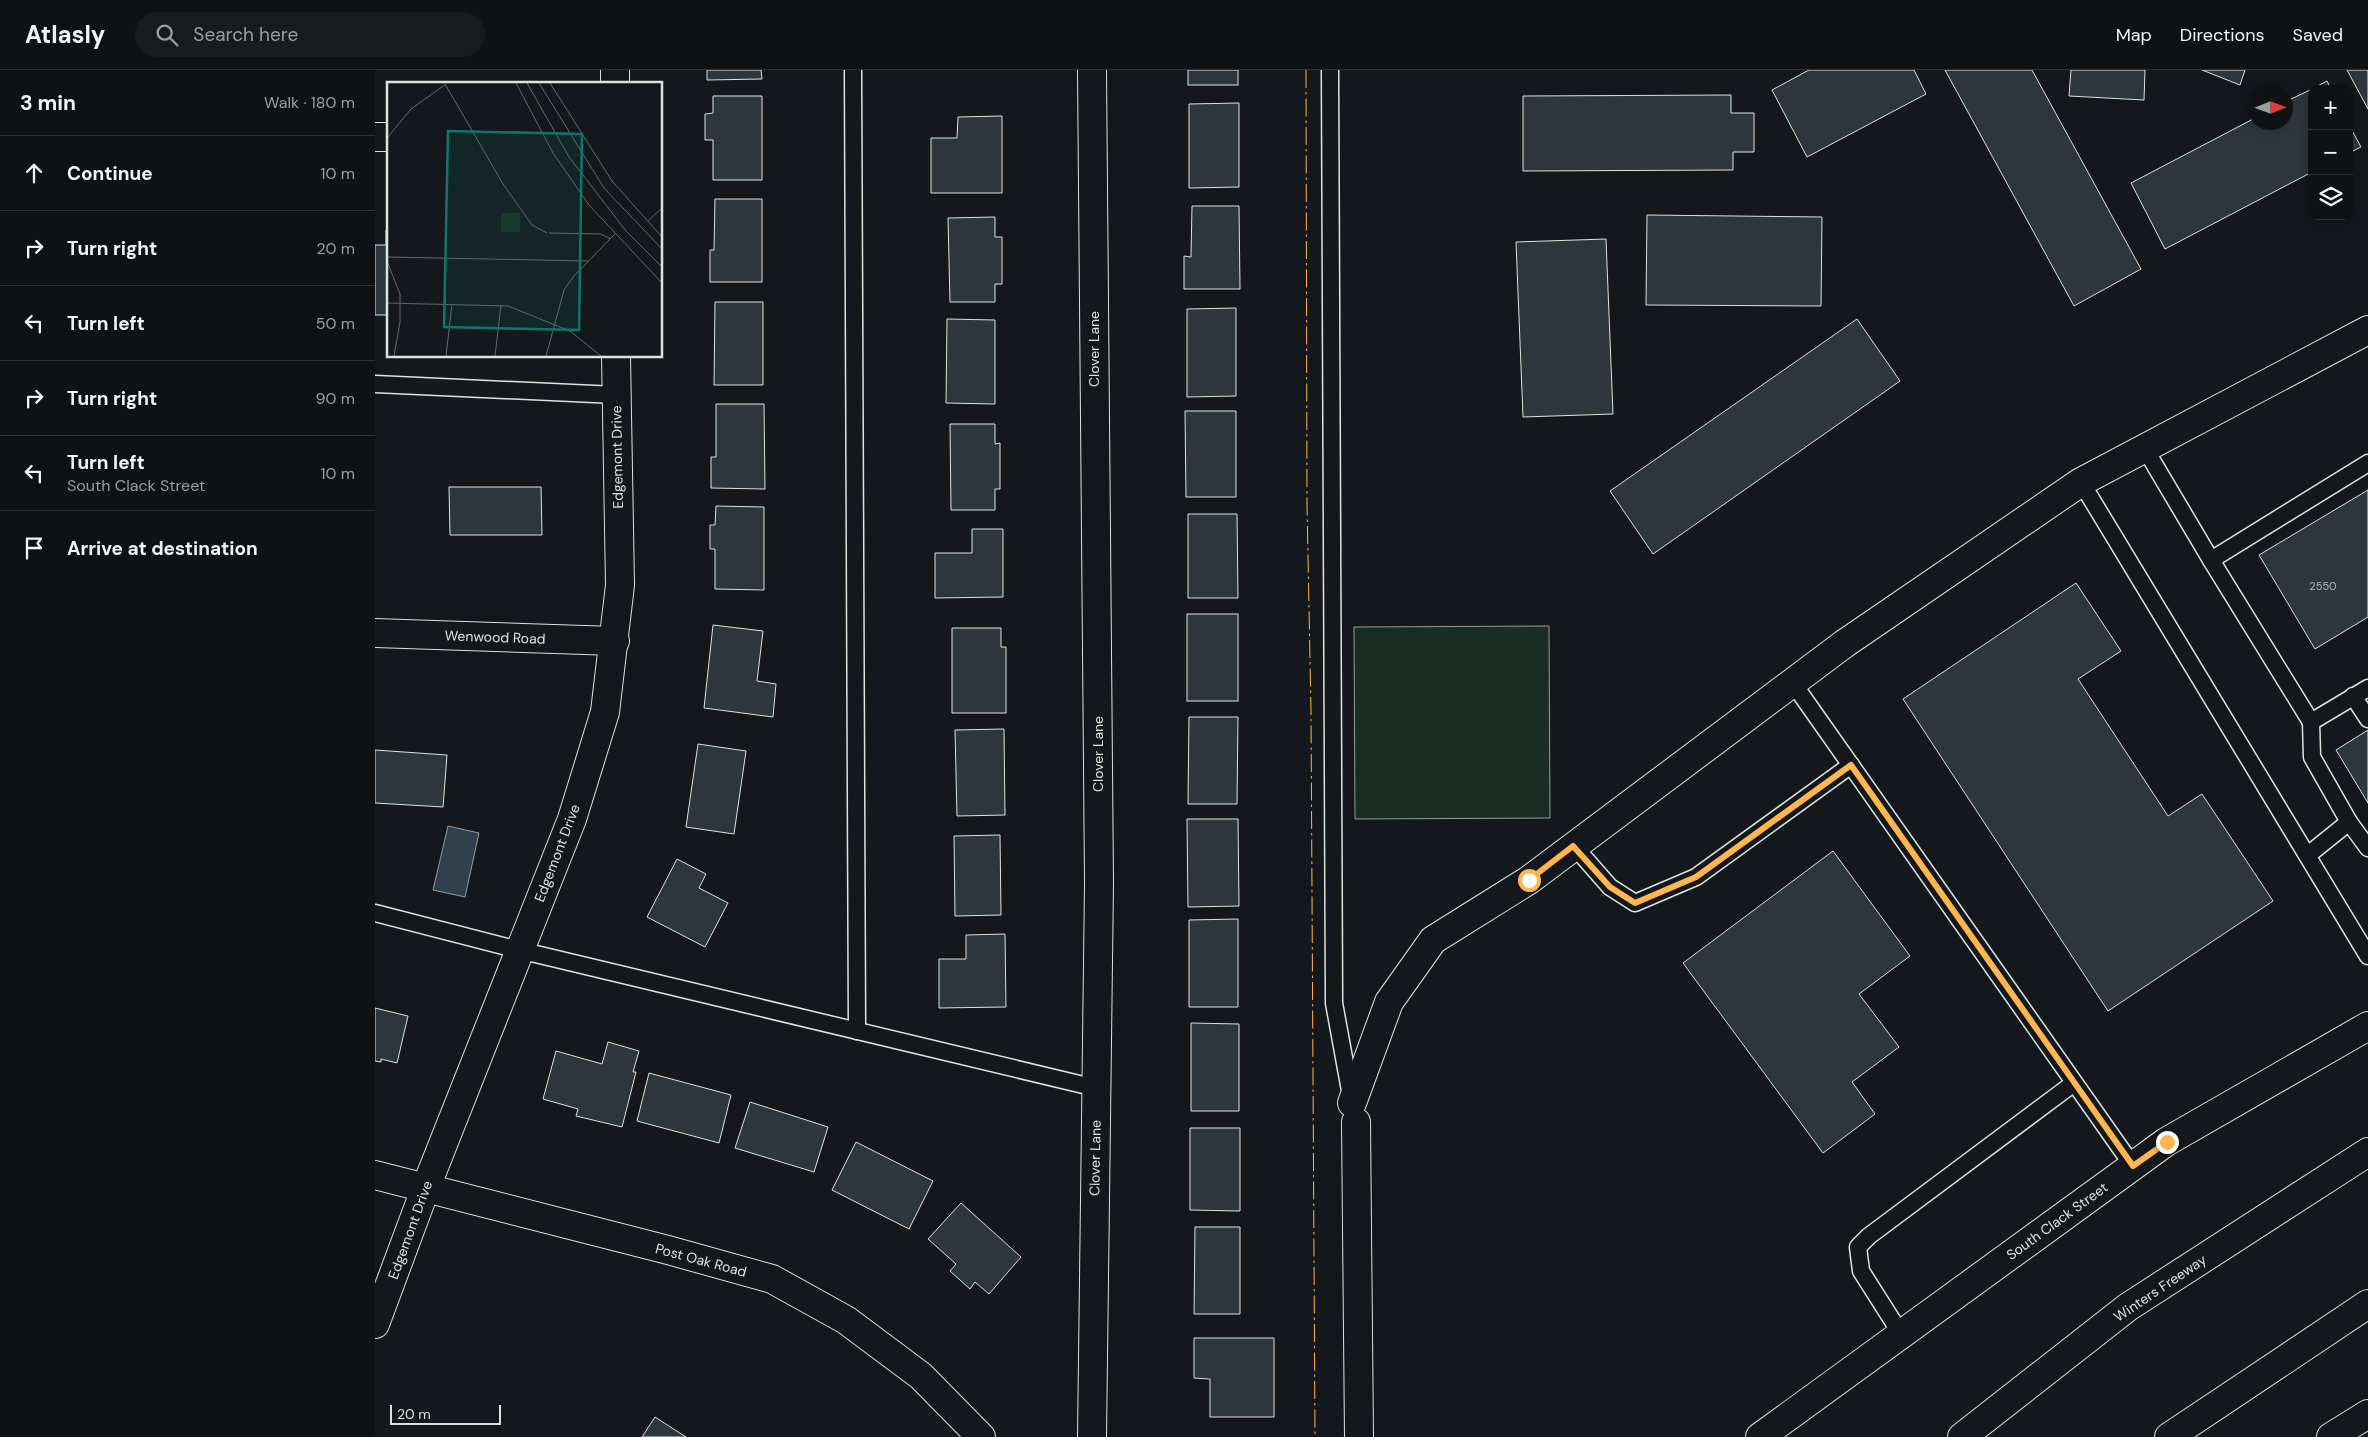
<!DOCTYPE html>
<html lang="en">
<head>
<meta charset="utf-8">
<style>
  body { margin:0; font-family:"DM Sans",sans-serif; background:#181b1e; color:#f1f3f6 }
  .controls { position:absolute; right:15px; top:15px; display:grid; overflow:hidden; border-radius:10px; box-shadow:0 2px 8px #0003 }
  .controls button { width:45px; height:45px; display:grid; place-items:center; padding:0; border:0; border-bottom:1px solid #2f3234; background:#0f1215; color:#f1f3f6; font:25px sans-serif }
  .compass { position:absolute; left:1873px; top:15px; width:45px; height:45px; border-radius:50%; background:#0f1215; box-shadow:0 2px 8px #0003; rotate:89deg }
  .scale { position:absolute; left:15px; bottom:12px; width:111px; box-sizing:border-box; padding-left:5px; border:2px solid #d8e6dc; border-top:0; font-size:14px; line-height:18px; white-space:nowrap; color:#d8e6dc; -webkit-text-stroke:4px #14181c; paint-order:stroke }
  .stop { position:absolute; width:15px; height:15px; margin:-11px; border:4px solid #ffb74d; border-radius:50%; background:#fff }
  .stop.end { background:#ffb74d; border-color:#fff; box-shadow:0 1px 5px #0008 }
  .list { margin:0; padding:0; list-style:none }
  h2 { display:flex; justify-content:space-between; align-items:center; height:65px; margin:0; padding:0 20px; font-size:21px }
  h2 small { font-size:16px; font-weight:400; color:#9b9ea0 }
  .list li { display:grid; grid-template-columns:32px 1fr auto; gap:15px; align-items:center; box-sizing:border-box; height:75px; padding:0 20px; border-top:1px solid #2f3234 }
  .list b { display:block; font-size:19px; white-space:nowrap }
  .list p { margin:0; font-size:16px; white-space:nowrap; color:#9b9ea0 }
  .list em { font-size:16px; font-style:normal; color:#9b9ea0 }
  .icon { flex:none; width:28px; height:28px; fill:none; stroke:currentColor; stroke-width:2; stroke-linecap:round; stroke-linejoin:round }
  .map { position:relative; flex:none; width:1993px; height:1367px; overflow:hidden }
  header { display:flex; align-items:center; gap:30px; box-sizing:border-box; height:70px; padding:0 25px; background:#0f1215; border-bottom:1px solid #2f3234 }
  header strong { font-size:24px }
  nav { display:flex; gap:28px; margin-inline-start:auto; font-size:18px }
  .search { width:350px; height:45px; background:#181b1e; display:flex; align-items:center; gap:12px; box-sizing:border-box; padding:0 18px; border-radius:28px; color:#9b9ea0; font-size:19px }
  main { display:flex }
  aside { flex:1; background:#0f1215 }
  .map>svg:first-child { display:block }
  .green { fill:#1a2d24; stroke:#939e99 }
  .water { fill:#2f3f4d; stroke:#939e99 }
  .building { fill:#2c363c; stroke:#d8e6dc }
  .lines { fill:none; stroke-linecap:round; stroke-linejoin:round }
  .lane-casing { stroke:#d8e6dc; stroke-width:19 }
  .street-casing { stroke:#d8e6dc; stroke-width:30 }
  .secondary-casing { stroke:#d8e6dc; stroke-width:30 }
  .highway-casing { stroke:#d8e6dc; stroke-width:30 }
  .lane { stroke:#14181c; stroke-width:16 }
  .street { stroke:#14181c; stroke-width:28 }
  .secondary { stroke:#14181c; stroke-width:28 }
  .highway { stroke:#14181c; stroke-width:28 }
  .power { stroke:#ffb74d; stroke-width:1; stroke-dasharray:18 4 2.5 4; stroke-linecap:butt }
  .route { stroke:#ffb74d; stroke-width:6 }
  .labels { text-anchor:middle; stroke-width:4; stroke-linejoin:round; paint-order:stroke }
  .number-label { font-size:11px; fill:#adbab4 }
  .street-label { font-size:14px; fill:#d8e6dc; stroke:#14181c }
  .inset-road { fill:none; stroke:#626a69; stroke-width:1 }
  .view { fill:#0f766e; fill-opacity:0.15; stroke:#0f766e; stroke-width:2.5 }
  .inset-edge { fill:none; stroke:#d8e6dc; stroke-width:2.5 }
</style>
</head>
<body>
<header>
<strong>Atlasly</strong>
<div class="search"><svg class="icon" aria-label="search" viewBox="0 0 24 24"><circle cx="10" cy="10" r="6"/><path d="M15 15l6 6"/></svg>Search here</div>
<nav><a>Map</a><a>Directions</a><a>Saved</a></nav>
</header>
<main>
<aside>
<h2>3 min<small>Walk · 180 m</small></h2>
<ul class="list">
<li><svg class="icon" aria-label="ahead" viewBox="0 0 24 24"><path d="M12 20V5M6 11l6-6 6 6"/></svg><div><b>Continue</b></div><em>10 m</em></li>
<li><svg class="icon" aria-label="right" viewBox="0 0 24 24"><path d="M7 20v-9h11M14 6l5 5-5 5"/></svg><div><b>Turn right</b></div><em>20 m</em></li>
<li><svg class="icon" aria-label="left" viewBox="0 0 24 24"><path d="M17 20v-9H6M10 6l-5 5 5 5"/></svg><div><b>Turn left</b></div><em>50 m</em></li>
<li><svg class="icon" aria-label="right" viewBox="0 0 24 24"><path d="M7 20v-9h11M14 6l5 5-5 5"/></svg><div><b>Turn right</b></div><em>90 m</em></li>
<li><svg class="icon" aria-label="left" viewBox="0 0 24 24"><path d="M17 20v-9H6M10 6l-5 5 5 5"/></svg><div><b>Turn left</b><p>South Clack Street</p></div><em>10 m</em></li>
<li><svg class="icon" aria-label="arrive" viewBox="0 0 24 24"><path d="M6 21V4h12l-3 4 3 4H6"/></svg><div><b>Arrive at destination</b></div></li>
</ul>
</aside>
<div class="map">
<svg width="1993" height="1367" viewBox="0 0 1993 1367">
  <rect width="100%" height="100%" fill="#14181c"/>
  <polygon class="green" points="1174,556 1175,748 980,749 979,557"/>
  <polygon class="water" points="73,756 104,763 90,827 58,820"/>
  <g class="building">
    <polygon points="332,0 386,0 387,9 332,10"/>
    <rect x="813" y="0" width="50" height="15"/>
    <polygon points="1434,0 1539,0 1551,24 1432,87 1397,20"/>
    <polygon points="1570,0 1657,0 1766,199 1699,236"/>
    <polygon points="1696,0 1770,0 1769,30 1694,26"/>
    <polygon points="1827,0 1870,0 1865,15"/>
    <polygon points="1972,0 1993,0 1993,39"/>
    <polygon points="1952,11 1956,19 1937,19"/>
    <polygon points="1937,19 1937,102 1790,179 1756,113 1880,48 1880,52 1910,52 1910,32"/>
    <polygon points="1356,25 1356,43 1379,43 1379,82 1358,82 1358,100 1148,101 1148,26"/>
    <polygon points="338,26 387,26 387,110 338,110 338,70 330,70 330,44 338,43"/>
    <polygon points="864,33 864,117 814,118 814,34"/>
    <polygon points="627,46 627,123 556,123 556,68 582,68 583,47"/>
    <polygon points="1974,55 1986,77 1974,83"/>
    <polygon points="340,129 387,129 387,212 335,212 335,180 339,180"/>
    <polygon points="817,136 864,136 865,219 809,219 809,186 816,187"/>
    <polygon points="1272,145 1447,147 1446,236 1271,235"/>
    <polygon points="620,147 620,167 627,167 627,214 620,214 620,232 575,232 573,148"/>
    <polygon points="11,160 14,160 14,245 0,245 0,175 11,175"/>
    <polygon points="1231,169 1238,344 1148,347 1141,172"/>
    <polygon points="340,232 388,232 388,315 339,315"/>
    <polygon points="861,238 861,326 812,327 812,239"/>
    <polygon points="572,249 620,250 620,334 571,333"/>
    <polygon points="1482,249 1525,311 1278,484 1235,421"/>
    <polygon points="341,334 389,334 390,419 336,418 336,387 341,387"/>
    <polygon points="810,341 861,341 861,427 811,427"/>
    <polygon points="575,354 620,354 620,374 625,373 625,419 620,419 620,440 576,440"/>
    <polygon points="74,417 166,417 167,465 75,465"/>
    <polygon points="1993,420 1993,547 1940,579 1884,485"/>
    <polygon points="341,436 389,437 389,520 340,519 340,479 335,479 335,455 340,455"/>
    <polygon points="813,444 862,444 863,528 813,528"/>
    <polygon points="597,459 628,459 628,527 560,528 560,483 597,483"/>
    <polygon points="1701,513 1746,581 1703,609 1793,746 1827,724 1898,831 1733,941 1528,629"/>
    <rect x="812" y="544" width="51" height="87"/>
    <polygon points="338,555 388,561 382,611 401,614 398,647 329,638"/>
    <polygon points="577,558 626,558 626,577 631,577 631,643 577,643"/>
    <polygon points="814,647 863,647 862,734 813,734"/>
    <polygon points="629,659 630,745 582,746 580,660"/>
    <polygon points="1993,660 1993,733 1961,680"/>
    <polygon points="323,674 371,681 359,764 311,757"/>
    <polygon points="0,680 72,685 68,737 0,733"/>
    <polygon points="812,749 863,749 864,836 813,837"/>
    <polygon points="625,765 626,845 580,846 579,766"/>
    <polygon points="1458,781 1535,886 1484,924 1524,977 1477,1012 1500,1044 1448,1083 1308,893"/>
    <polygon points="302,789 331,804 324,818 353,833 330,877 272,847"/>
    <polygon points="863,849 863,937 814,937 814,850"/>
    <polygon points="630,864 631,937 564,938 564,889 591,889 591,865"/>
    <polygon points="0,938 33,946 22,993 6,989 6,992 0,991"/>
    <polygon points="816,953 864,954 864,1041 816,1041"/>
    <polygon points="233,972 264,981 258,1002 261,1002 247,1057 201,1046 203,1039 168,1029 181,981 227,994"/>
    <polygon points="274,1003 356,1025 344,1073 262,1051"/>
    <polygon points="375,1032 453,1057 439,1102 360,1078"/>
    <polygon points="815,1058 865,1058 865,1141 815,1140"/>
    <polygon points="481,1072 558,1111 534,1159 457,1120"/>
    <polygon points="586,1133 646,1187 614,1224 600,1212 595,1219 575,1201 581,1194 553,1169"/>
    <polygon points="820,1157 865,1157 865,1244 819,1244"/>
    <polygon points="819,1268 899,1268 899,1347 835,1347 835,1309 819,1308"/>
    <polygon points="280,1347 311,1367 267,1367"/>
  </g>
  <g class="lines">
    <defs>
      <g id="lane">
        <polyline points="478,0 482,961"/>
        <polyline points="955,0 959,933 976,1026"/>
        <polyline points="0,314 241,325"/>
        <polyline points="1769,377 1836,490 1993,393"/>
        <polyline points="1706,412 1993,886"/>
        <polyline points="1836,490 1936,652 1993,618"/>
        <polyline points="1418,613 1758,1096"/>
        <polyline points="1978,626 1993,649"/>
        <polyline points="1936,652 1937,687 1974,752 1993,778"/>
        <polyline points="1199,776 1235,817 1260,833 1321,807 1476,695"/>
        <polyline points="1933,785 1974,752"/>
        <polyline points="0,843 144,880 721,1018"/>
        <polyline points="1526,1264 1486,1201 1483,1177 1494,1166 1699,1013"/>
      </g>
      <g id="street">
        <polyline points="240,0 240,14"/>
        <polyline points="717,0 724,813 717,1367"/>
        <polyline points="0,67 14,67"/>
        <polyline points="0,563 240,571"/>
        <polyline points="977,1033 1014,932 1058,870 1154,810 1469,574 1706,412 1993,260"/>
        <polyline points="981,1052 984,1367"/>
        <polyline points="0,1105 293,1180 397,1209 471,1250 546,1306 606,1367"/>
        <polyline points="0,1254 51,1117 197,749 230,642 245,515 241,286"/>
      </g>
      <g id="secondary">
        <polyline points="1385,1367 1791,1072 1993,956"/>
        <polyline points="1956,1367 1993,1344"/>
      </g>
      <g id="highway">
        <polyline points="1587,1367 1753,1237 1993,1082"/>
        <polyline points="1794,1367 1993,1234"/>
      </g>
    </defs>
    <use href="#lane" class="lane-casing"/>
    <use href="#street" class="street-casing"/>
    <use href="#secondary" class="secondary-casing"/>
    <use href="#highway" class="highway-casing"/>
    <use href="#lane" class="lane"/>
    <use href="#street" class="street"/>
    <use href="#secondary" class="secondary"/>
    <use href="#highway" class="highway"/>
    <polyline class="power" points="931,0 932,434 936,642 940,1367"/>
  </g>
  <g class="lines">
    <polyline class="route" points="1154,810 1198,776 1235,817 1260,833 1321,807 1476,695 1758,1096 1792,1072"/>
  </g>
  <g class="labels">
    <g class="number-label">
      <text x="1948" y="520">2550</text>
    </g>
    <g class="street-label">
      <text transform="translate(719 279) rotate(-90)" y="5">Clover Lane</text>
      <text transform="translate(242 387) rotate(-91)" y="5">Edgemont Drive</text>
      <text transform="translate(120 567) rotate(2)" y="5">Wenwood Road</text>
      <text transform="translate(723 684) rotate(-90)" y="5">Clover Lane</text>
      <text transform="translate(182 783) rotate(-69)" y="5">Edgemont Drive</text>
      <text transform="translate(720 1088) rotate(-89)" y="5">Clover Lane</text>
      <text transform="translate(1682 1151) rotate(-36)" y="5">South Clack Street</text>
      <text transform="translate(35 1160) rotate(-70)" y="5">Edgemont Drive</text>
      <text transform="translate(326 1190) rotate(15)" y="5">Post Oak Road</text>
      <text transform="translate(1785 1218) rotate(-34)" y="5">Winters Freeway</text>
    </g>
  </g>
  <g transform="translate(12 12)">
    <rect width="275" height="275" fill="#14181c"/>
    <path d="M114,131h19v19h-19z" fill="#1a2d24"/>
    <path class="inset-road" d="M129,1l37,70 36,52 73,78M140,1l42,74 57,74 36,36M152,1l65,105 58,61M163,1l62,98 50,56M58,2l58,100 29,41 15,8M0,56l24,-29 35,-25M261,139l14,-13M162,151l52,1 9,5M0,175l201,4M0,179l13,33v28l-6,34M0,221l121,3 62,25 31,25M59,274l6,-52M108,274l6,-51M159,274l18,-66 10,-14 41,-42"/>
    <path class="view" d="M61,49l134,3 -3,196 -135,-3z"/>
    <rect width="275" height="275" class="inset-edge"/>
  </g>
</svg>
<div class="controls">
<button>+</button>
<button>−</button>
<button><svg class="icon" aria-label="layers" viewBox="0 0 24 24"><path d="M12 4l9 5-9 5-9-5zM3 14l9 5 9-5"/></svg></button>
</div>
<svg class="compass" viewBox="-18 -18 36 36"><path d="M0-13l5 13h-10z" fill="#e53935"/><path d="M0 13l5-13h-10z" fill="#9b9ea0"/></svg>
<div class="scale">20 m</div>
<div class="stop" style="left:1154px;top:810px"></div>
<div class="stop end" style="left:1792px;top:1072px"></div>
</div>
</main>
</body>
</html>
